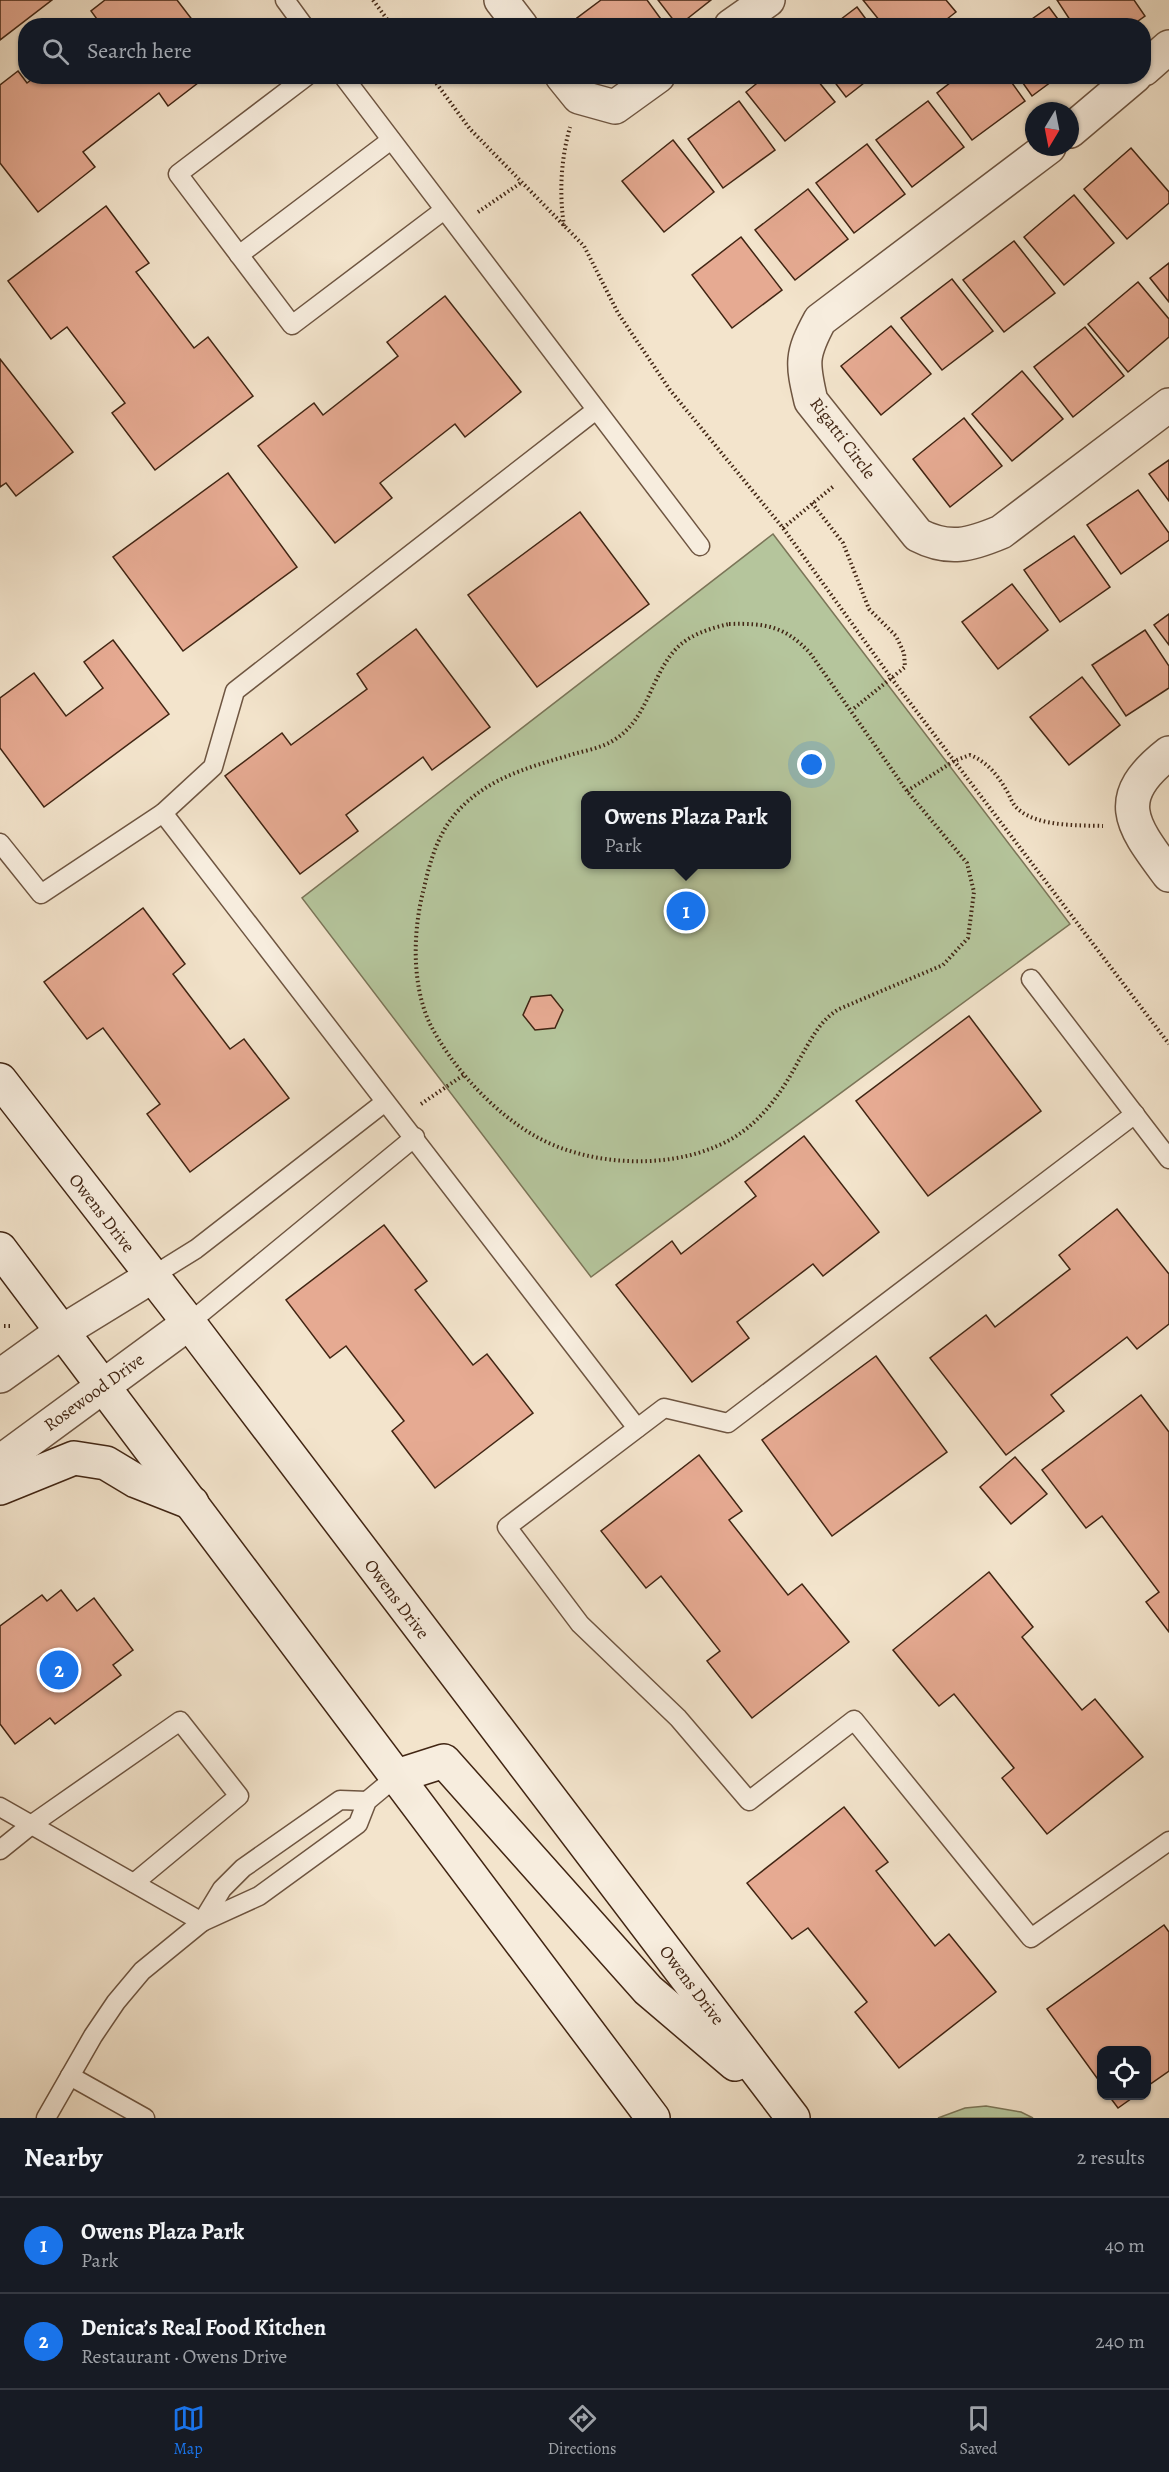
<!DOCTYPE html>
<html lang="en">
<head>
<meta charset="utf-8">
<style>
  body { margin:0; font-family:Alegreya,serif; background:#242831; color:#f1f3f6 }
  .controls { position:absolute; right:18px; bottom:18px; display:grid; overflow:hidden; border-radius:12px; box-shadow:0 2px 4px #0004 }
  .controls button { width:54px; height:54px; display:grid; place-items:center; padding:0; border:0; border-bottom:2px solid #363941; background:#171b24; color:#f1f3f6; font:30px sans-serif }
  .compass { position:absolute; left:1025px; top:102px; width:54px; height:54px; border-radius:50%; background:#171b24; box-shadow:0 2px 4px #0004; rotate:190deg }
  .you { position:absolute; left:812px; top:765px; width:21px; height:21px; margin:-15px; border:4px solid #fff; border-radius:50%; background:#1a73e8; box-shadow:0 0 0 9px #1a73e833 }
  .badge { display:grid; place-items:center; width:39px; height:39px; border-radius:50%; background:#1a73e8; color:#fff; font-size:20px; font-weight:700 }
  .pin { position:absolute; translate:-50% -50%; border:3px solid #fff; box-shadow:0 2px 6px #0006 }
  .popup { position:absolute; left:581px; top:791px; width:210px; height:78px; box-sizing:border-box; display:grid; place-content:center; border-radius:12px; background:#171b24; filter:drop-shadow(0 2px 4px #0005); font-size:20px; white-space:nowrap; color:#9ea1a6 }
  .popup b { font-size:22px; color:#f1f3f6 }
  .popup::after { content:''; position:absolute; left:50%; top:100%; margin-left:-12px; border:12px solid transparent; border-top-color:#171b24 }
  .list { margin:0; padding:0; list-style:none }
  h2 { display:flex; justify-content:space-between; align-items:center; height:78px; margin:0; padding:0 24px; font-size:26px }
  h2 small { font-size:20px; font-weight:400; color:#9ea1a6 }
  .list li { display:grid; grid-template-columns:39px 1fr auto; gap:18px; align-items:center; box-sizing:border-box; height:96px; padding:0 24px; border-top:2px solid #363941 }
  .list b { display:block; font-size:22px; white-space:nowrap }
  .list p { margin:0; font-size:20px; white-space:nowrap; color:#9ea1a6 }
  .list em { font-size:20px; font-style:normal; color:#9ea1a6 }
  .icon { flex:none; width:33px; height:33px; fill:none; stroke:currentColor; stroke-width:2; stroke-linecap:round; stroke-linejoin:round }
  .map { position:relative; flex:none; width:1169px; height:2118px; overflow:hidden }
  .search { position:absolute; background:#171b24; box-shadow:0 2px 4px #0004; left:18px; right:18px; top:18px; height:66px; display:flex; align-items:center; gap:15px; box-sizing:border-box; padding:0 21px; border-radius:24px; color:#9ea1a6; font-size:22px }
  .sheet { height:270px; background:#171b24 }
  nav { display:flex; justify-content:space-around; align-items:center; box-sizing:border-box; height:84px; border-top:2px solid #363941; background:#171b24; font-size:16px; color:#9ea1a6 }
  nav a { display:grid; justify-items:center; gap:3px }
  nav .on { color:#1a73e8 }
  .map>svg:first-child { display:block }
  .green { fill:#b5c59c; stroke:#7b7558; stroke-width:1.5; fill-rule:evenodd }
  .building { fill:#e6aa92; stroke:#412513; stroke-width:1.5 }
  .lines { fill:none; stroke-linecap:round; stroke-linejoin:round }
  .lane-casing { stroke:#6e5541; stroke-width:21 }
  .street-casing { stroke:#6e5541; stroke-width:36 }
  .secondary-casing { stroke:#412513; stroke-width:36 }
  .path { stroke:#412513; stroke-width:4; stroke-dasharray:1.5 3; stroke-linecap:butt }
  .lane { stroke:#f7edde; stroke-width:18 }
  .street { stroke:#f7edde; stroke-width:33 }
  .secondary { stroke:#f7edde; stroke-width:33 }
  .labels { text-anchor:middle; stroke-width:6; stroke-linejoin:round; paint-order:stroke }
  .street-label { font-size:18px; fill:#412513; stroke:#f7edde }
</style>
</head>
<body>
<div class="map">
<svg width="1169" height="2118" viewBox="0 0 1169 2118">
  <rect width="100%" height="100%" fill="#f3e4cc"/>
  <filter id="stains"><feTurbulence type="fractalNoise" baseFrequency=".00333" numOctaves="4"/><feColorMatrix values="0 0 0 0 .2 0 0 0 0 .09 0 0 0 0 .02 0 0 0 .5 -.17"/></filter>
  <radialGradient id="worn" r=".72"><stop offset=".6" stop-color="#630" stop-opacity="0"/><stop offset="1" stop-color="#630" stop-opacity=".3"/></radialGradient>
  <g class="green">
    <path d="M773,534l297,390 -479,353 -289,-379zM586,796h200v68h-200z"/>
    <polygon points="986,2106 1021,2112 1033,2118 938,2118 965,2108"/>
  </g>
  <g class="building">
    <polygon points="0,0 52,0 0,40"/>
    <polygon points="105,0 177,0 197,26 102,26 91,11"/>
    <polygon points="601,0 647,0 666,26 583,26 577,18"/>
    <polygon points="658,0 711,0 678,26"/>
    <polygon points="863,0 946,0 956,12 938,26 884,26"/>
    <polygon points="1057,0 1134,0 1145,16 1131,26 1074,26"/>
    <polygon points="857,7 871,26 832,26"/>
    <polygon points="1049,7 1063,26 1022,26"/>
    <polygon points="18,71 27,83 36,76 207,76 168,106 159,93 83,152 95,167 38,212 0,163 0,85"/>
    <polygon points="766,76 814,76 835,102 785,141 746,92"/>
    <polygon points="830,76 873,76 846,97"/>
    <polygon points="959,76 1007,76 1025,101 972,140 937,93"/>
    <polygon points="1018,76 1059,76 1032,96"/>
    <polygon points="739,101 775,150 723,188 688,139"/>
    <polygon points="928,101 964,147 912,187 876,140"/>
    <polygon points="673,140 714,192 664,232 622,181"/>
    <polygon points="867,144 905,194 854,233 816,183"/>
    <polygon points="1131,148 1169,192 1169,203 1127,239 1084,189"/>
    <polygon points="808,189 848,239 795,280 755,230"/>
    <polygon points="1074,195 1114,243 1064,285 1024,237"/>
    <polygon points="106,206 149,263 136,272 194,348 208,337 253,396 155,470 112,413 125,403 67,327 51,339 8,281"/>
    <polygon points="741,237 782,290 732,328 692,275"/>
    <polygon points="1014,241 1055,293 1004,332 963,280"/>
    <polygon points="1169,263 1169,302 1150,278"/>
    <polygon points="952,279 993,331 942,370 901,318"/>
    <polygon points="1138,282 1169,319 1169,337 1128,372 1088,324"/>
    <polygon points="445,296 521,392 465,437 455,424 380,483 392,498 335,543 258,446 314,403 323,415 398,356 387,342"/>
    <polygon points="891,326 931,374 881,415 841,366"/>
    <polygon points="1085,327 1124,376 1073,417 1034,367"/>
    <polygon points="0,359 73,452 16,496 6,483 0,487"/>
    <polygon points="1022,371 1063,419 1012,461 972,414"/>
    <polygon points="964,418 1002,466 950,507 913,459"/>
    <polygon points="1169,460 1169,501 1149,474"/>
    <polygon points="228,473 297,567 183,651 113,557"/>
    <polygon points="1138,490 1169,533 1169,540 1121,574 1087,525"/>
    <polygon points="580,512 649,604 537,687 468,595"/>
    <polygon points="1074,536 1110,587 1060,622 1024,570"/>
    <polygon points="1012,584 1048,630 998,669 962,622"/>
    <polygon points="1169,614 1169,645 1154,625"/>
    <polygon points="416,629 490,727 432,770 423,757 346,815 358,831 300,874 225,776 282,733 291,745 367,689 357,674"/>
    <polygon points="1145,630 1169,666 1169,688 1126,716 1092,665"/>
    <polygon points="113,640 169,714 44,807 0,748 0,698 34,673 66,716 103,688 84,662"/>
    <polygon points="1082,677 1120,725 1069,765 1030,717"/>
    <polygon points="143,908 185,964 173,974 230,1049 244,1039 289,1098 190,1172 147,1114 160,1104 103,1028 87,1039 44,982"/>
    <polygon points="551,995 563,1010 555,1028 535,1030 523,1015 531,997"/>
    <polygon points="969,1016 1041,1111 928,1196 856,1101"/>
    <polygon points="804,1136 879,1232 823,1276 813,1264 737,1322 749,1338 692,1382 616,1285 672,1241 681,1254 756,1196 745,1182"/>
    <polygon points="1117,1209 1169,1274 1169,1324 1137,1349 1127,1337 1051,1395 1064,1411 1006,1455 930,1358 986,1315 995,1327 1070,1269 1059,1255"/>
    <polygon points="384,1225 427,1281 415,1290 473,1365 487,1354 533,1413 435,1488 392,1431 404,1421 346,1346 330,1358 286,1300"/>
    <polygon points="876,1356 947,1452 832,1536 762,1440"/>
    <polygon points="1141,1395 1169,1432 1169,1632 1146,1602 1159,1592 1102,1516 1086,1528 1042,1470"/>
    <polygon points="699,1455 742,1511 729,1520 788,1595 802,1584 849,1642 752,1718 707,1661 720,1651 661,1576 646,1588 601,1531"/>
    <polygon points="1015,1457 1047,1494 1011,1524 980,1487"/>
    <polygon points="989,1572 1033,1627 1022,1637 1082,1710 1095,1699 1143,1757 1047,1834 1002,1778 1014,1768 954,1694 939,1706 893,1650"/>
    <polygon points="61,1590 77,1611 94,1598 133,1650 113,1665 121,1675 55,1724 50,1718 15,1744 0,1724 0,1626 42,1595 47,1601"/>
    <polygon points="844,1807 888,1862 876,1871 935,1946 949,1934 996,1992 899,2068 855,2012 867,2002 808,1928 792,1939 747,1883"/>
    <polygon points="1164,1925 1169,1932 1169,2071 1146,2087 1146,2050 1102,2050 1102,2085 1047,2009"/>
    <polygon points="1109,2096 1135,2096 1118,2108"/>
  </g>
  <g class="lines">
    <defs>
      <g id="lane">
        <polyline points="285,0 304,26"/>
        <polyline points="307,76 178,174 292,325 444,210"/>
        <polyline points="343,76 700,546"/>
        <polyline points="239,255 391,140"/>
        <polyline points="163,813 637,1428"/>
        <polyline points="0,843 41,894 163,813 213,767 235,691 596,410"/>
        <polyline points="1031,979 1169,1159"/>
        <polyline points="1135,1114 728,1423 664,1408 507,1527 580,1624 678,1718 749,1801 854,1720 1031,1938 1169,1841"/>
        <polyline points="151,1277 196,1249 385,1102"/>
        <polyline points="189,1323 415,1137"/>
        <polyline points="0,1807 202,1922"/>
        <polyline points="0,1850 31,1825 180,1721 239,1796 134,1883"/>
        <polyline points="202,1922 222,1889 243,1868 340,1800 367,1801"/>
        <polyline points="70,2076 145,2118"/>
        <polyline points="46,2118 93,2036 116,2002 142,1971 202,1922 259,1896 358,1824 367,1801 397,1776"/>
      </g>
      <g id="street">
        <polyline points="501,0 521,26"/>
        <polyline points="731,26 768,0"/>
        <polyline points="1144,69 1169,47"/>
        <polyline points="562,76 579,97 615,107 658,76"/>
        <polyline points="1070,131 1135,76"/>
        <path d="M1049,147l-229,173c-19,35 -18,43 -9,81l107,134c31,16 52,10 83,-3l168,-127"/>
        <path d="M1169,753c-59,46 -37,72 0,122"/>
        <polyline points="0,1376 63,1331 151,1277"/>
        <polyline points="0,1462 189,1323"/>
      </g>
      <g id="secondary">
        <polyline points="0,1080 189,1323 793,2118"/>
        <polyline points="0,1249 653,2118"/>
        <polyline points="0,1488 74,1458 106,1463 136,1481 192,1503"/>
        <polyline points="397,1776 444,1761 648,1990 735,2064"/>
      </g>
    </defs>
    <use href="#lane" class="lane-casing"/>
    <use href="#street" class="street-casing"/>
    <use href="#secondary" class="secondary-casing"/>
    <g class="path">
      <polyline points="373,0 392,26"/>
      <polyline points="431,76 470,129 584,246 618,313 670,390 783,528 892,679 1169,1044"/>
      <polyline points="478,212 522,182"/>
      <path d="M564,226c-5,-34 -3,-67 6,-99"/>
      <polyline points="812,503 843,543 869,609 896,636 904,653 905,667 852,710"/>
      <polyline points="783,528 835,485"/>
      <path d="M729,624c36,-1 56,2 81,29l97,138 60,72 7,29 -6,46 -25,27 -104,44c-20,12 -28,31 -40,51 -19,36 -43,70 -82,86 -54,24 -131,19 -182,-10 -42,-24 -83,-69 -105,-112 -19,-40 -17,-95 -6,-136 6,-27 14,-54 32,-75 30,-34 70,-45 111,-57 15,-5 33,-7 47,-16 34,-21 36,-62 61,-90 13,-15 36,-22 54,-26z"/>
      <path d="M907,791l47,-30 16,-6c18,7 29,22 38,38 3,6 5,12 10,16 20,18 60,16 85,17"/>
      <polyline points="421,1104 465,1074"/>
      <polyline points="4,1326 10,1326"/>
    </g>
    <use href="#lane" class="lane"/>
    <use href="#street" class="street"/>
    <use href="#secondary" class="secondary"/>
  </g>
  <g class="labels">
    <g class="street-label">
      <text transform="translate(843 438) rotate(53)" y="6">Rigatti Circle</text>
      <text transform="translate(102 1213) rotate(52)" y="6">Owens Drive</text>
      <text transform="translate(94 1392) rotate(-36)" y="6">Rosewood Drive</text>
      <text transform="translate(397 1599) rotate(53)" y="6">Owens Drive</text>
      <text transform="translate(692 1985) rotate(53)" y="6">Owens Drive</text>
    </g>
  </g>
  <rect width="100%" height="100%" filter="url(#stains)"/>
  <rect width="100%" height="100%" fill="url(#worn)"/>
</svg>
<div class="controls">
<button><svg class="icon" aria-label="locate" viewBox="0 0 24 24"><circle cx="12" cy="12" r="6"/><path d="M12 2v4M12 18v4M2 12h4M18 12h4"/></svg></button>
</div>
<svg class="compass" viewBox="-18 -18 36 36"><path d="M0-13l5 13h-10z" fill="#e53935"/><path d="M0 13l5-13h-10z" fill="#9ea1a6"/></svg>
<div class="you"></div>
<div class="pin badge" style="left:686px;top:911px">1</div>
<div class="popup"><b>Owens Plaza Park</b>Park</div>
<div class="pin badge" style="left:59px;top:1670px">2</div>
<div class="search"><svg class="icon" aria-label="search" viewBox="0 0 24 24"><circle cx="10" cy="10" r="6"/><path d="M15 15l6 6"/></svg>Search here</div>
</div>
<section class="sheet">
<h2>Nearby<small>2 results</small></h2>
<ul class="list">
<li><span class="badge">1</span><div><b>Owens Plaza Park</b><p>Park</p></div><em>40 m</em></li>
<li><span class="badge">2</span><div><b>Denica’s Real Food Kitchen</b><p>Restaurant · Owens Drive</p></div><em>240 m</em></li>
</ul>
</section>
<nav>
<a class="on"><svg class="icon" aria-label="map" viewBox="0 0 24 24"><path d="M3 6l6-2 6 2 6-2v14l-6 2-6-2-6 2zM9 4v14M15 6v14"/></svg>Map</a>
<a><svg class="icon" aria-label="directions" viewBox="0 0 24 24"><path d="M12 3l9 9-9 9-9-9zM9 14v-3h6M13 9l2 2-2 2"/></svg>Directions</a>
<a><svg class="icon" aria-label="saved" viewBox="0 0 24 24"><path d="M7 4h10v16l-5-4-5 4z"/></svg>Saved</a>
</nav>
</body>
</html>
